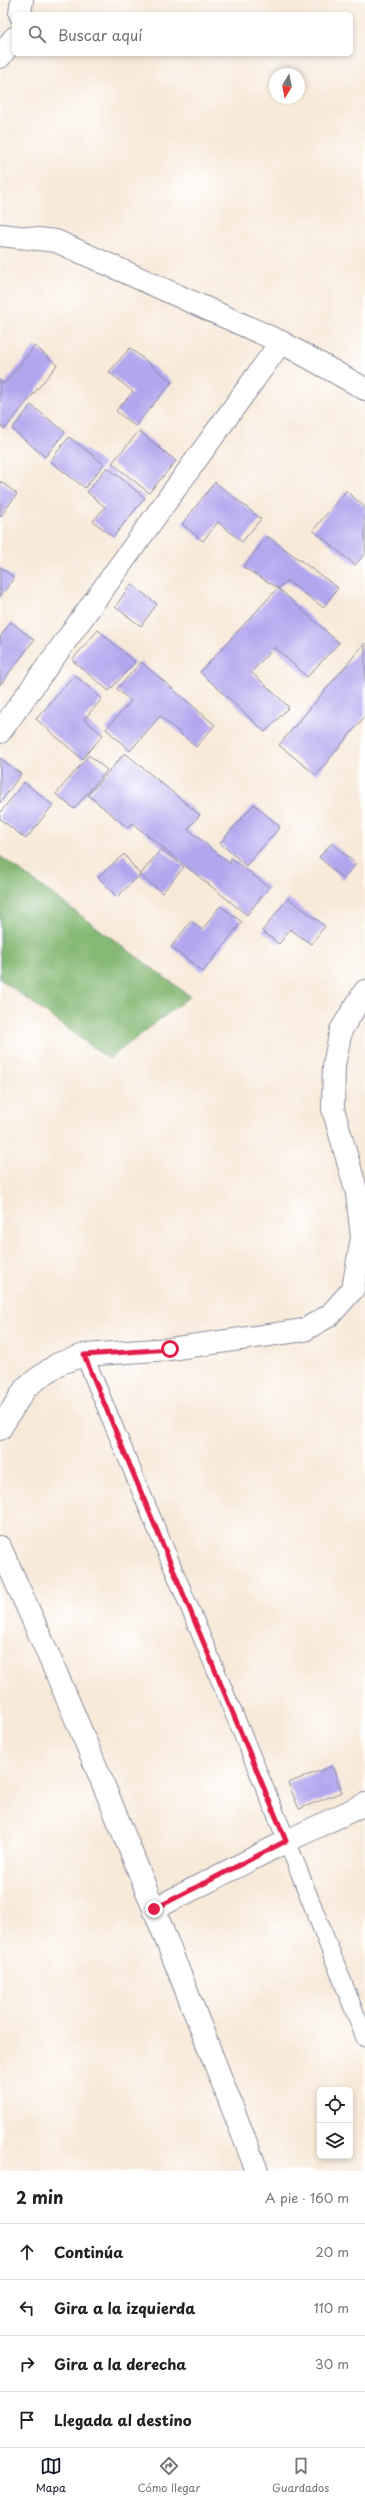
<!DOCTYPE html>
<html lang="es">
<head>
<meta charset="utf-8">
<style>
  body { margin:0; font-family:"Playpen Sans",sans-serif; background:#f2f2f2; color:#202124 }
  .controls { position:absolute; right:12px; bottom:12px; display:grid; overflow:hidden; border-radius:6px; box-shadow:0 2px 6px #0003 }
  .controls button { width:36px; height:36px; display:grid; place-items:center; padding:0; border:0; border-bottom:1px solid #e0e0e0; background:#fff; color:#202124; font:20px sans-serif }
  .compass { position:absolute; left:269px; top:68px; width:36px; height:36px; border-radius:50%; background:#fff; box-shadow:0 2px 6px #0003; rotate:190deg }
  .stop { position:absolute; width:12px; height:12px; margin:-9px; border:3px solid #e11d48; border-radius:50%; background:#fff }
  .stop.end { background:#e11d48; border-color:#fff; box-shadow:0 1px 4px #0008 }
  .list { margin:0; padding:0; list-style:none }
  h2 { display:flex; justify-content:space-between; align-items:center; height:52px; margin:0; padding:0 16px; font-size:17px }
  h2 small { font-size:13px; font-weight:400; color:#757577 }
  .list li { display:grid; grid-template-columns:26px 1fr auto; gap:12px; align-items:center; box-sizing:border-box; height:56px; padding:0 16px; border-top:1px solid #e0e0e0 }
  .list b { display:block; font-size:15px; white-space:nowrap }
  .list em { font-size:13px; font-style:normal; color:#757577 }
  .icon { flex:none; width:22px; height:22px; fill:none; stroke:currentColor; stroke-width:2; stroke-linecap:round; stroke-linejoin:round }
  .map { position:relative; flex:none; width:365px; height:2171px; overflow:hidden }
  .search { position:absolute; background:#fff; box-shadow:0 2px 6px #0003; left:12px; right:12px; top:12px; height:44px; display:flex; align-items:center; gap:10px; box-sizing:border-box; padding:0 14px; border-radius:6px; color:#757577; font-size:15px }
  .sheet { height:276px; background:#fff }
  nav { display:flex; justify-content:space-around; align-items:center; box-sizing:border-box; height:56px; border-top:1px solid #e0e0e0; background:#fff; font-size:11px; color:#757577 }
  nav a { display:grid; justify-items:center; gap:2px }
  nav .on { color:#111827 }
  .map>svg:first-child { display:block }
  .forest { fill:#85b974; stroke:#507469 }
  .building { fill:#b2a6ee }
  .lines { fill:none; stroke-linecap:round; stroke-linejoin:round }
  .lane-casing { stroke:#8a8c9b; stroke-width:19 }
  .street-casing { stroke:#8a8c9b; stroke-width:24 }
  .lane { stroke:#fff; stroke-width:17 }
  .street { stroke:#fff; stroke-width:22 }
  .route { stroke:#e11d48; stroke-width:5 }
</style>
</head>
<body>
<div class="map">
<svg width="365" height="2171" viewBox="0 0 365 2171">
  <rect width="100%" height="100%" fill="#fff"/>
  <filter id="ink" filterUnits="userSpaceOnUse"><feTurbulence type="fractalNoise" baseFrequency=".025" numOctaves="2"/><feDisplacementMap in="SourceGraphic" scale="8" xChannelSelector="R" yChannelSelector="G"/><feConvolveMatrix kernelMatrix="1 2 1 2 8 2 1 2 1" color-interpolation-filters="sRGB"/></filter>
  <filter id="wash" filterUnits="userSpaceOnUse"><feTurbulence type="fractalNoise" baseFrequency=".012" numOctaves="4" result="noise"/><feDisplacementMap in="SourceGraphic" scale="16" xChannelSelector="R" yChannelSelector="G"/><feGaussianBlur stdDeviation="0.9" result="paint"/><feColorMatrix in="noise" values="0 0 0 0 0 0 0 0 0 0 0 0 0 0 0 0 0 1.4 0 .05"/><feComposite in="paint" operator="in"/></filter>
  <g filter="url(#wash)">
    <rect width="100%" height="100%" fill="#f8e9d8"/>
    <polygon class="forest" points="0,856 190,996 109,1059 0,979"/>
    <g id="blocks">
      <g class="building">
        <polygon points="35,346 57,365 5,429 0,425 0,380 4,384"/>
        <polygon points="130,348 172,382 135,426 116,411 133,392 109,372"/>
        <polygon points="31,405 65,432 45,457 12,429"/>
        <polygon points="139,431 176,461 149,493 112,463"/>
        <polygon points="69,437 104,464 85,488 50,461"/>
        <polygon points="107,467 145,498 113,537 93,521 105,507 87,492"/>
        <polygon points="0,481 17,494 0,517"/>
        <polygon points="215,482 261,519 242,542 218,522 203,541 182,524"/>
        <polygon points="346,491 365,507 365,554 355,565 313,530"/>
        <polygon points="267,536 338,588 323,607 287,581 278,588 243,567"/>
        <polygon points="0,567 14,578 0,597"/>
        <polygon points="131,584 157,604 141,626 115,607"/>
        <polygon points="278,588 339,643 307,677 275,647 251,672 289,707 265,732 200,672"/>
        <polygon points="11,622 34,640 0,685 0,637"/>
        <polygon points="98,630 135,662 109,691 72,660"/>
        <polygon points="365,643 365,716 316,775 279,745"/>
        <polygon points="141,662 215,725 196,747 160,716 130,751 106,729 131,701 117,689"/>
        <polygon points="75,675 102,699 84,719 103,735 82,759 36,719"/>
        <polygon points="125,753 200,815 188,829 230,864 231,858 269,887 247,915 132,823 128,828 88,795"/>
        <polygon points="89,755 107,770 74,809 56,794"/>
        <polygon points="0,758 21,774 0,803"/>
        <polygon points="24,782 53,805 26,839 0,819 0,813"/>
        <polygon points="254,804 280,827 246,866 220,843"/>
        <polygon points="332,843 356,864 343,879 319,857"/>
        <polygon points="161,849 184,867 162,893 140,875"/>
        <polygon points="124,854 140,875 117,897 98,877"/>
        <polygon points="288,898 325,926 311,944 290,929 279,944 262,931"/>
        <polygon points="220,906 242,922 203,972 171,947 191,921 202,930"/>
        <polygon points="332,1766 342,1792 299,1809 288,1783"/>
      </g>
    </g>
  </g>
  <g filter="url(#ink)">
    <use href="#blocks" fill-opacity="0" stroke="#8a8c9b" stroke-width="1"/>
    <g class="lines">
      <defs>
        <polyline id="lane" points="84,1355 287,1841 365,2038"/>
        <g id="street">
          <polyline points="20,14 22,0"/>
          <polyline points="0,57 14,38"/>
          <polyline points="0,235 56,241 281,342 365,389"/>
          <polyline points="0,732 281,342"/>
          <polyline points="0,1429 26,1387 58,1364 84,1355 170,1349 304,1330 330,1315 353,1289 362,1238 357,1193 333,1109 334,1065 341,1030 365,991"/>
          <path d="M0,1547c94,204 175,414 257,624"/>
          <polyline points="154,1909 287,1841 365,1804"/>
        </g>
      </defs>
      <use href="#lane" class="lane-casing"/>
      <use href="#street" class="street-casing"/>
      <use href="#lane" class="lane"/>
      <use href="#street" class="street"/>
    </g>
  </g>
  <g class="lines" filter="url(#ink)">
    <polyline class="route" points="154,1909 286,1841 84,1355 170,1349"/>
  </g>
</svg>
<div class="controls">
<button><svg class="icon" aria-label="locate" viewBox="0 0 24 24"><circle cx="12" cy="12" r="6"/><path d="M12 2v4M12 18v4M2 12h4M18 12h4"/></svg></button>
<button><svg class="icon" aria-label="layers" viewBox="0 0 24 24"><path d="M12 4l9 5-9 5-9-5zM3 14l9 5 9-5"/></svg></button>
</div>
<svg class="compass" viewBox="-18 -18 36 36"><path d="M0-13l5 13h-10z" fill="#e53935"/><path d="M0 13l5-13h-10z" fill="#757577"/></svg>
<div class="stop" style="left:170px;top:1349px"></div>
<div class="stop end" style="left:154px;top:1909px"></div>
<div class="search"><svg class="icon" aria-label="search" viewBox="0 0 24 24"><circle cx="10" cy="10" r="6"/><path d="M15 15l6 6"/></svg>Buscar aquí</div>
</div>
<section class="sheet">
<h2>2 min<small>A pie · 160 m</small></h2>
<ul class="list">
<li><svg class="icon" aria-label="ahead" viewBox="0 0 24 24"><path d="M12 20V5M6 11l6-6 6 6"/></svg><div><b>Continúa</b></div><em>20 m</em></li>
<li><svg class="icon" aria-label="left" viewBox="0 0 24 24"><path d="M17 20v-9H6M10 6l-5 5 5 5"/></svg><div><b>Gira a la izquierda</b></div><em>110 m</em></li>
<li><svg class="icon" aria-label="right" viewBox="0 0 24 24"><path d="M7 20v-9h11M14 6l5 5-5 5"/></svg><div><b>Gira a la derecha</b></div><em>30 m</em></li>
<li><svg class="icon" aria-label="arrive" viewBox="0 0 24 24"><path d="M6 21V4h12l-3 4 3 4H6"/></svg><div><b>Llegada al destino</b></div></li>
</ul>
</section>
<nav>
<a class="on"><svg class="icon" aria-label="map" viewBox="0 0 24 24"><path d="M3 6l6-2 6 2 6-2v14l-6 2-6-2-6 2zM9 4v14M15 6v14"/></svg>Mapa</a>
<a><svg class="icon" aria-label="directions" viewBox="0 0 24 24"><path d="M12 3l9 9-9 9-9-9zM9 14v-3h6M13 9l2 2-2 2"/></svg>Cómo llegar</a>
<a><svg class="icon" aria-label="saved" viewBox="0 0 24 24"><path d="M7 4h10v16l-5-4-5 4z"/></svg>Guardados</a>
</nav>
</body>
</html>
